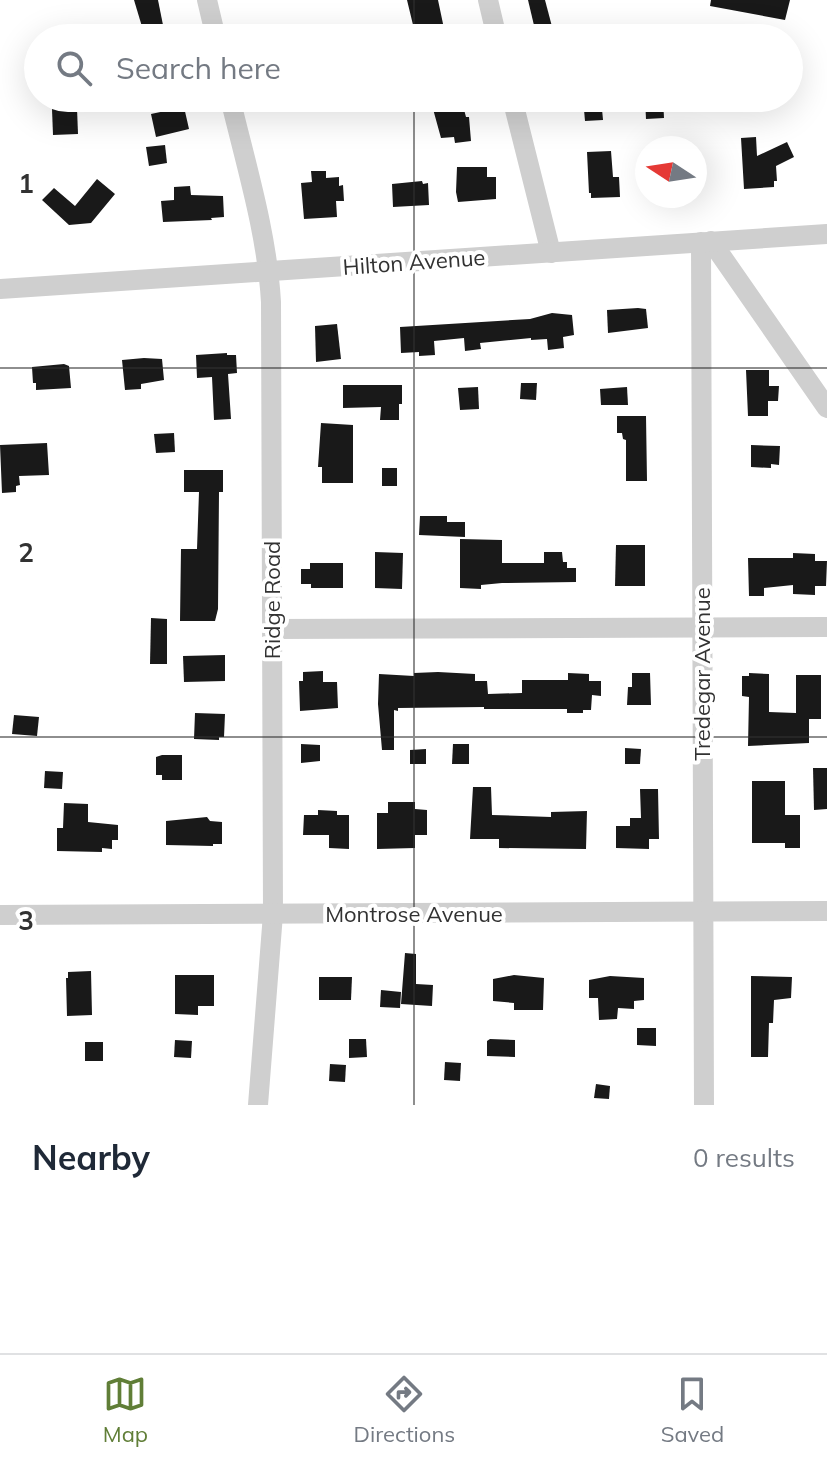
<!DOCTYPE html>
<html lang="en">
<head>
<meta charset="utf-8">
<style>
  body { margin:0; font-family:Mulish,sans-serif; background:#f6f6f7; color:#1f2937 }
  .compass { position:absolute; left:635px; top:136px; width:72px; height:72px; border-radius:50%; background:#fff; box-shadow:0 8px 32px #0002; rotate:282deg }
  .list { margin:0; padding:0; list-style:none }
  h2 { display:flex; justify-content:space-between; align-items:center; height:104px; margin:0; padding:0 32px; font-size:34px }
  h2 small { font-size:26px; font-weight:400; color:#747a83 }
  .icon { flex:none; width:44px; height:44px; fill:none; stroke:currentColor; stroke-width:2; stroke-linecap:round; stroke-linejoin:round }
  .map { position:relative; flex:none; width:827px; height:1105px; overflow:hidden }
  .search { position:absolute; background:#fff; box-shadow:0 8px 32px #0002; left:24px; right:24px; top:24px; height:88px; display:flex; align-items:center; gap:20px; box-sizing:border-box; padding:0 28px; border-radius:44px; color:#747a83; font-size:30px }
  .sheet { height:248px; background:#fff }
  nav { display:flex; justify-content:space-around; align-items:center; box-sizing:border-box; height:112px; border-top:2px solid #e0e1e3; background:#fff; font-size:22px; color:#747a83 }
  nav a { display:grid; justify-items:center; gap:4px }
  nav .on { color:#607e37 }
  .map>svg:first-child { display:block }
  .building { fill:#191919 }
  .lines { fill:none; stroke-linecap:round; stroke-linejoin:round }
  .minor { stroke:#cfcfcf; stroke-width:20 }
  .grid { fill:none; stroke:#323232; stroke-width:2; stroke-opacity:0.55 }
  .labels { text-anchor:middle; stroke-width:8; stroke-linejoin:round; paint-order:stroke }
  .street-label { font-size:22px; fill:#323232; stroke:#fff }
  .grid-label { font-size:26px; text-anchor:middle; font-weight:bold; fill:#323232; stroke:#fff; stroke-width:8; stroke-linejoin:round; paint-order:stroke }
</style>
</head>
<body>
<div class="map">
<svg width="827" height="1105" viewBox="0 0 827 1105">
  <rect width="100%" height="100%" fill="#fff"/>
  <g class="building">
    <polygon points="134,0 158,0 163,25 143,30"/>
    <polygon points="407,0 438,0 446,38 428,38 426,27 414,29"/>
    <polygon points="528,0 545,0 555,38 537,38"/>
    <polygon points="711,0 790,0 785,20 710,6"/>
    <polygon points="430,98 461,98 466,117 469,117 471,141 455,143 454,137 441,138"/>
    <polygon points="583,98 601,98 603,120 585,121"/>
    <polygon points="645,98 663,98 664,118 646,119"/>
    <polygon points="184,107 189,129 156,137 151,114"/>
    <polygon points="77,108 78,134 53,135 52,109"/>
    <polygon points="756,137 757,156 787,142 794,157 776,166 777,181 774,181 774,187 744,189 741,138"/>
    <polygon points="165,145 167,163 149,166 146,147"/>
    <polygon points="611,151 613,177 619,177 620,197 591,198 591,193 589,193 587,152"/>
    <polygon points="457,167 487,167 487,177 496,177 496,199 458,202 456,192"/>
    <polygon points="311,171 326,171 326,178 339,177 339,186 343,185 344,201 336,201 337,217 304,219 301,183 312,182"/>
    <polygon points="97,179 115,194 91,223 69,225 42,200 54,188 75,206"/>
    <polygon points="422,181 423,184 428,183 429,205 393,207 392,184"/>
    <polygon points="190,186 191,195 223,196 224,217 211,218 212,220 163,222 161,201 174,200 174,187"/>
    <polygon points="638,308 646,309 648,328 608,333 607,310"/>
    <polygon points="552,313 572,315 574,335 563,337 564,348 548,350 547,339 531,340 531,338 480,343 481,349 465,351 464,338 434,341 435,355 419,356 419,352 401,353 400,327 530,319"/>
    <polygon points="337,324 341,359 316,362 315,326"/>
    <polygon points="227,353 227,355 236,355 237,373 228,374 231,419 214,420 212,377 197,378 196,355"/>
    <polygon points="144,358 162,359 164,380 141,384 141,389 125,390 122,360"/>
    <polygon points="64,364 69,366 71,388 36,390 36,383 33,383 32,367"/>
    <polygon points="746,370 769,370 769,386 779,386 778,401 768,401 768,416 748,416"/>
    <polygon points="521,383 537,383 536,400 520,399"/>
    <polygon points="343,385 402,385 402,404 399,404 399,420 380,420 381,407 343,408"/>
    <polygon points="478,387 479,409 460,410 458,388"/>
    <polygon points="627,387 628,405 601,405 600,389"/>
    <polygon points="617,416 646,416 647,481 626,481 626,440 623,439 622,433 617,433"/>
    <polygon points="321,423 353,425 353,483 322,483 322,467 318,467"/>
    <polygon points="174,433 175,452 156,453 154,434"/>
    <polygon points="47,443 49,475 19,476 20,485 16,486 16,492 2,493 0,445"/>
    <polygon points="751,445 780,446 779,465 771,464 771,468 751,467"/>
    <rect x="382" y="468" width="15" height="18"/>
    <polygon points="184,470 223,470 223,492 219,492 218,609 215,621 180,621 181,549 197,549 199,492 184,492"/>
    <polygon points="420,516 447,516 447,522 465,522 465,537 419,535"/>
    <polygon points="460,539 502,540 502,563 544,563 544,552 562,552 563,562 567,562 567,568 576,568 576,582 502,583 481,585 481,589 460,588"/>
    <polygon points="616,545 645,545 645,586 615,586"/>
    <polygon points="375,552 403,553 402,589 375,588"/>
    <polygon points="793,553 815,554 815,561 827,561 826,586 815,586 815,595 793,594 793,585 764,588 764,596 749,596 748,558 793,558"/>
    <polygon points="310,563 343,563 343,588 311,588 311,584 301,584 301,569 310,569"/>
    <polygon points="151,618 167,619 167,664 150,664"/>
    <polygon points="225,655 225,681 184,682 183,656"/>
    <polygon points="323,671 323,682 337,682 338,708 300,711 299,681 303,681 303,672"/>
    <polygon points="438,672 475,674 475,681 487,681 488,694 522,693 522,680 568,680 568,673 589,674 589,681 601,681 601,696 592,695 591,710 583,710 583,713 567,713 567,709 484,709 484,707 398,708 398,711 394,710 394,750 382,750 378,704 379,674 414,676 414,673"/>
    <polygon points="632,673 650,673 651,705 627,705 628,687 632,687"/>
    <polygon points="749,673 769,674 769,712 796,713 796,675 821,675 821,719 809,719 809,743 748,746 749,697 742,696 742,676 749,676"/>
    <polygon points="195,713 225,714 224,737 219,737 219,740 194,739"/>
    <polygon points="14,715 39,717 37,736 12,734"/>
    <polygon points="301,744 320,745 320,761 301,763"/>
    <polygon points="453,744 469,744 469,764 452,764"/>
    <polygon points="625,748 641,749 640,764 625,764"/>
    <polygon points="426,749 426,764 410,764 410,750"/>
    <polygon points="162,755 182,755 182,780 162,780 162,775 156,775 156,757"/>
    <polygon points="813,768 827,768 827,809 814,810"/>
    <polygon points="45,771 63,772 62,789 44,788"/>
    <polygon points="752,781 785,781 785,815 800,815 800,848 785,848 785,843 752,843"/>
    <polygon points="473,787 491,787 492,815 551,817 551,812 587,811 586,849 499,848 499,839 470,839"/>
    <polygon points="640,789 658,789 659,839 649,839 649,849 616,848 616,826 630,826 630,818 641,818"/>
    <polygon points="388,802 415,802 415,809 427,810 427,835 415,835 415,848 377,849 377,813 388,813"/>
    <polygon points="64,803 88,804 88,822 118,825 118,840 112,840 112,849 102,848 102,852 57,851 57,828 63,828"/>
    <polygon points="318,810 337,811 337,815 349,815 349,849 329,848 329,835 303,835 304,815 318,815"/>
    <polygon points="207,817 210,821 222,822 222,844 213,844 213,846 166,845 166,821"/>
    <polygon points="405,953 416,954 416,984 433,985 432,1006 401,1004"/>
    <polygon points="91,971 92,1015 67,1016 66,978 68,978 68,972"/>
    <polygon points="175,975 214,975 214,1006 198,1006 198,1015 175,1014"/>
    <polygon points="514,975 544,978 543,1010 514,1010 514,1003 493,1001 493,979"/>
    <polygon points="610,976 644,978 644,1000 634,1001 634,1009 618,1008 617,1019 599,1020 598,998 589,998 589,980"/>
    <polygon points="751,976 792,977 791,998 774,1000 773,1023 769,1023 768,1057 751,1057"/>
    <polygon points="319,977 352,977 351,1000 319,1000"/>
    <polygon points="381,990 401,992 400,1008 380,1007"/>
    <polygon points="637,1028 656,1028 656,1046 637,1045"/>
    <polygon points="349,1039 366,1039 367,1057 349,1058"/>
    <polygon points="490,1039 515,1040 515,1057 487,1056 487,1041"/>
    <polygon points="175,1040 192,1041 191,1058 174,1057"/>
    <rect x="85" y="1042" width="18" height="19"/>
    <polygon points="445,1062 461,1063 460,1081 444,1080"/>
    <polygon points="330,1064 346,1065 345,1082 329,1081"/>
    <polygon points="596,1084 610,1086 609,1099 594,1098"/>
  </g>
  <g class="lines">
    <g class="minor">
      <polyline points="207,0 216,38"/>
      <polyline points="488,0 497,38"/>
      <path d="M230,98c16,67 37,135 41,204l2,612 -15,191"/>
      <polyline points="512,98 551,253"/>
      <polyline points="711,241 827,408"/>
      <polyline points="701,242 704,1105"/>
      <polyline points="0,289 827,234"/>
      <polyline points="272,629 827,627"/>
      <polyline points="0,915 827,911"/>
    </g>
  </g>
  <path class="grid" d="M414,0v38M414,98v1007M0,368h827M0,737h827"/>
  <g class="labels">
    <g class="street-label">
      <text transform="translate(414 262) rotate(-4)" y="8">Hilton Avenue</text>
      <text transform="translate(272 600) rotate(-90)" y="8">Ridge Road</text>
      <text transform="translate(702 674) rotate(-90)" y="8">Tredegar Avenue</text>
      <text x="414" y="922">Montrose Avenue</text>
    </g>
  </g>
  <g class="grid-label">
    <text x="26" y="193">1</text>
    <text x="26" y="562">2</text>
    <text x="26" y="930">3</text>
  </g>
</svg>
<svg class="compass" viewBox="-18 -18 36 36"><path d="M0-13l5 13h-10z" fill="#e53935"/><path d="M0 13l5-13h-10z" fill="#747a83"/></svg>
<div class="search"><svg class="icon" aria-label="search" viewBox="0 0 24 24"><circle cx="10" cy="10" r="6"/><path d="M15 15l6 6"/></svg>Search here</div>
</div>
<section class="sheet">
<h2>Nearby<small>0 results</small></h2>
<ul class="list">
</ul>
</section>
<nav>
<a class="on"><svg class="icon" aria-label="map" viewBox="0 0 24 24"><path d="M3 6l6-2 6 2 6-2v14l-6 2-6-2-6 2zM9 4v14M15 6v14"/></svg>Map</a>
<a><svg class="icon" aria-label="directions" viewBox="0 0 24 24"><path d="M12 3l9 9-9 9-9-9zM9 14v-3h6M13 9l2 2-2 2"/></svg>Directions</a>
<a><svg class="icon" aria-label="saved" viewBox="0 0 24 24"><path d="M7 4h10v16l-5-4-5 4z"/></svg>Saved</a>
</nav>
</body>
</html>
